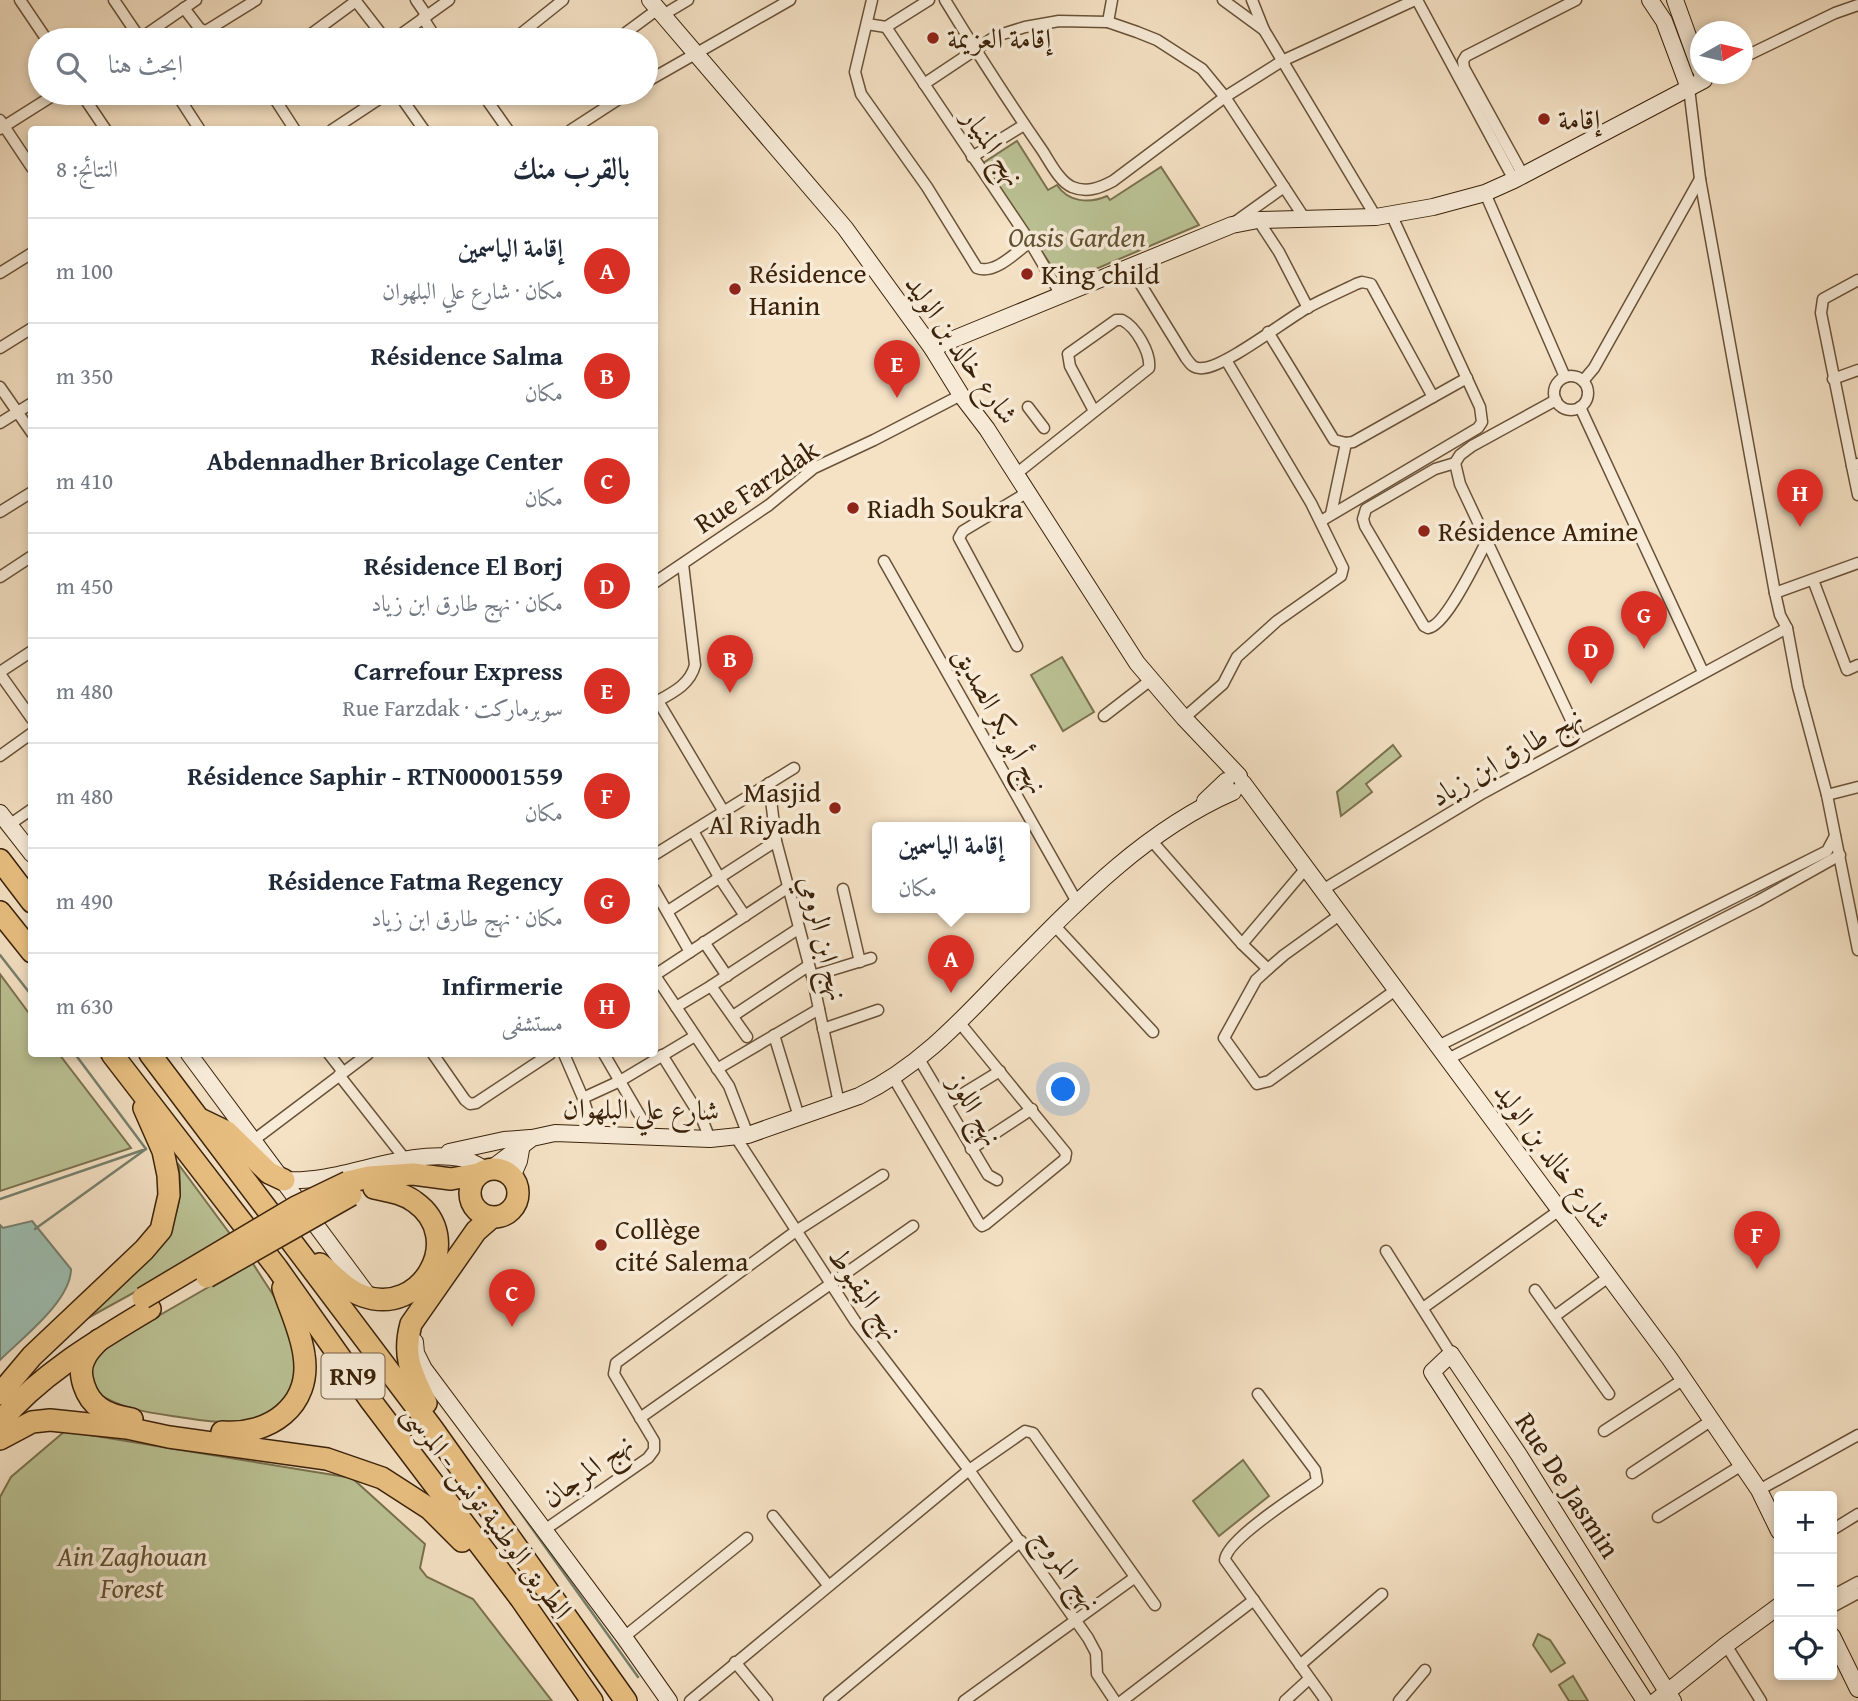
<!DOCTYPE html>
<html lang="ar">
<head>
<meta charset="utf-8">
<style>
  body { margin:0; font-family:"Gentium Book Plus",Amiri,serif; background:#f2f2f3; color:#1f2937; direction:rtl }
  .controls { position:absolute; right:21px; bottom:21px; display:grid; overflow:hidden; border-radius:7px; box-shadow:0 4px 10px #0003 }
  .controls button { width:63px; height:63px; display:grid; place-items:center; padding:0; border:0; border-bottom:2px solid #e0e1e3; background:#fff; color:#1f2937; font:35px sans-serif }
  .compass { position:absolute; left:1690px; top:21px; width:63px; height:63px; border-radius:50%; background:#fff; box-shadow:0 4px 10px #0003; rotate:82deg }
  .you { position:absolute; left:1064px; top:1090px; width:24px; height:24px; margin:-18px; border:5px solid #fff; border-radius:50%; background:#1a73e8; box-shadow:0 0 0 10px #1a73e833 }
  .badge { display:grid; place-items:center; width:46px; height:46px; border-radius:50%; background:#d93025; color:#fff; font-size:23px; font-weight:700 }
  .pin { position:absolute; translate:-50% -58px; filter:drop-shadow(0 2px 4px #0008) }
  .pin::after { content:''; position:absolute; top:37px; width:24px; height:21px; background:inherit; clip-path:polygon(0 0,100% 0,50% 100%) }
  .popup { position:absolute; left:872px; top:822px; width:158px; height:91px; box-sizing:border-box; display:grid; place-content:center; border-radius:7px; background:#fff; filter:drop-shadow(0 2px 5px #0005); font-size:23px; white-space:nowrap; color:#747a83 }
  .popup b { font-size:26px; color:#1f2937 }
  .popup::after { content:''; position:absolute; left:50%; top:100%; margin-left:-14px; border:14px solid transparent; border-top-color:#fff }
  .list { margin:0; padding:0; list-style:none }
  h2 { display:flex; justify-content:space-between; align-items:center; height:91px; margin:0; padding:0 28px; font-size:30px }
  h2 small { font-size:23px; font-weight:400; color:#747a83 }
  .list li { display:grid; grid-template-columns:46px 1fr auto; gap:21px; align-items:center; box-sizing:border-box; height:105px; padding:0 28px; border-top:2px solid #e0e1e3 }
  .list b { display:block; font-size:26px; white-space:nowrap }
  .list p { margin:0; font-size:23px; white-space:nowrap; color:#747a83 }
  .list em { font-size:23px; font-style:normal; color:#747a83 }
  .icon { flex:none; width:38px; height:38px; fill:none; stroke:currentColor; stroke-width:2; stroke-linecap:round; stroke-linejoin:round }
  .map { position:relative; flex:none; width:1858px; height:1701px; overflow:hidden; direction:ltr }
  .search { position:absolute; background:#fff; box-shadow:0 4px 10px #0003; left:28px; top:28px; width:630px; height:77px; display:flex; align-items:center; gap:18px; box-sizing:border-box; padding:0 24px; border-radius:38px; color:#747a83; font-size:26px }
  .panel { position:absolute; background:#fff; box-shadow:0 4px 10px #0003; left:28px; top:126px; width:630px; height:931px; border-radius:7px; direction:rtl }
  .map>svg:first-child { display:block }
  .green { fill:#bbc395; stroke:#7b724f; stroke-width:2 }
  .water { fill:#9dbeb1; stroke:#76806e; stroke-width:2 }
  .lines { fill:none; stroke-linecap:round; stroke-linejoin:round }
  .stream { stroke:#76806e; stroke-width:2.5 }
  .street-casing { stroke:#6a5238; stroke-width:13 }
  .secondary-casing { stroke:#3b2209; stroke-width:18 }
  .highway-casing { stroke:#3b2209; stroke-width:24 }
  .street { stroke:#f8ecd9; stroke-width:10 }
  .secondary { stroke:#f8ecd9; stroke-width:16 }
  .highway { stroke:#eac182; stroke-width:21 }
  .highway-bridge-casing { stroke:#3b2209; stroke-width:24; stroke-linecap:butt }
  .highway-bridge { stroke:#eac182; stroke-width:21 }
  .poi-dot { fill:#8f2418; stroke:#f8ecd9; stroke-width:2.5 }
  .labels { text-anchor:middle; stroke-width:7; stroke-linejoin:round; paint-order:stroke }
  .shield { fill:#f8ecd9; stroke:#745f47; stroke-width:2 }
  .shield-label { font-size:26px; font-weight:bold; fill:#3b2209 }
  .poi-label { font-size:28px; fill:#3b2209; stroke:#f8ecd9; text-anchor:start }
  .street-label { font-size:28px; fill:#3b2209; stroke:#f8ecd9 }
  .park-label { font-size:28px; font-style:italic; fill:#615233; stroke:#f8ecd9 }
</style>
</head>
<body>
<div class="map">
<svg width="1858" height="1701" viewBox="0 0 1858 1701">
  <rect width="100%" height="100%" fill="#f5e2c5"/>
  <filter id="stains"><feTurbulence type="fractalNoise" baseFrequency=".00286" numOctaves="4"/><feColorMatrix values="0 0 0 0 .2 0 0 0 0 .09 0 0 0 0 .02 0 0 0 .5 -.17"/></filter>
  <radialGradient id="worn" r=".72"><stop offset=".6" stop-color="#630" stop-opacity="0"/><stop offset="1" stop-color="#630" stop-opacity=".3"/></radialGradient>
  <g class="green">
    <path d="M1017,141l31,49 9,-5c11,17 32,19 50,11l3,4 51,-33 38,58 -129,55 -10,-1 -77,-116z"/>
    <polygon points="1062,657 1094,712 1063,731 1031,675"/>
    <polygon points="1393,745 1401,756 1366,784 1372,792 1341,816 1337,792"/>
    <polygon points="0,974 31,1016 32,1054 59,1054 131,1148 0,1191"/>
    <path d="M179,1165l54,73 -147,81c21,-23 85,-83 91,-110 4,-14 3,-29 2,-44z"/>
    <path d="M252,1262c15,25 37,52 43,80 2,10 3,29 1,38 -2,4 -6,10 -9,14 -22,36 -64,30 -101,24 -33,-5 -64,-7 -91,-27l-5,-27 10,-13 27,-17z"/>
    <polygon points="65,1431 352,1478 425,1544 420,1568 427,1577 473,1599 552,1701 0,1701 0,1497 11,1477"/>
    <polygon points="1243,1460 1269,1496 1219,1536 1193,1501"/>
    <polygon points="1538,1634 1550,1640 1565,1663 1551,1672 1533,1645"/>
    <polygon points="1573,1676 1588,1701 1569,1701 1559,1685"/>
  </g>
  <path class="water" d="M32,1221l39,48c0,32 -50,70 -71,91v-135l3,3z"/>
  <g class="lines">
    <g class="stream">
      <polyline points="0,955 32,996"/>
      <polyline points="75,1054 146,1149"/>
      <polyline points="0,1199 143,1150"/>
      <polyline points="35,1229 146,1149"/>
      <polyline points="496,1478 638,1677"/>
    </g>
    <defs>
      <g id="street">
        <polyline points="20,0 47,40"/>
        <polyline points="114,0 141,40"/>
        <polyline points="355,0 386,40"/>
        <polyline points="416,0 427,16"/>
        <path d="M872,0l-17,72 6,22 66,93 50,81c18,7 39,-16 53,-26"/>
        <path d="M945,0c31,51 63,101 97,150 8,12 17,31 30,37 15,6 28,1 41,-6l112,-84 57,-36 133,-61"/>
        <polyline points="1223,0 1264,30 1376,217"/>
        <polyline points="1252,0 1264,30"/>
        <polyline points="1417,0 1514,180"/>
        <polyline points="184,8 200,29 206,31 256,0"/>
        <polyline points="663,15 688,0"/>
        <polyline points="423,18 437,40"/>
        <polyline points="1108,22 1112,0"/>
        <polyline points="867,24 886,27 929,0"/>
        <polyline points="886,27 1027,237 1061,295"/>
        <polyline points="138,40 196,0"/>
        <polyline points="303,40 356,1"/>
        <polyline points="393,40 449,0"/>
        <polyline points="513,40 563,0"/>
        <polyline points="616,40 658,9"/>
        <polyline points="1742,58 1835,13 1858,5"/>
        <polyline points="646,82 790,0"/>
        <polyline points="924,84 996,36 1025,27 1059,21 1108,22 1137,32 1157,40 1202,69 1225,97 1305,219"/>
        <polyline points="1689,88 1700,179 1775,593 1780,615 1787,628 1798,687 1827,795 1858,950"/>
        <polyline points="81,93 106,130"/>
        <polyline points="176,93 200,130"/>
        <polyline points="271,93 295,130"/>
        <polyline points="398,93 424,130"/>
        <polyline points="482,93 508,130"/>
        <polyline points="0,120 32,168"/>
        <polyline points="0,129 57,93"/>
        <polyline points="332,130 388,93"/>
        <polyline points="571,130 628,93"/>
        <polyline points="972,157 1024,125"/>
        <polyline points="1523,175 1464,68 1463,61 1466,56 1576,0"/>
        <polyline points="1485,193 1565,377"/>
        <polyline points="1258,220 1279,252 1308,308"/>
        <polyline points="1235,222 1284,187"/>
        <path d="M1130,267l56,91c5,7 8,11 17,10 22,-1 81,-47 104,-60 16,-9 33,-16 49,-24l6,-2 9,2 62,113 -80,45 -7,1 -12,-3 -66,-108"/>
        <polyline points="0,273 32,253"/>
        <polyline points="0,348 32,328"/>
        <circle cx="1571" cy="393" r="17"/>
        <polyline points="1833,379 1858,370"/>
        <polyline points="1583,381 1594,368 1700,179"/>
        <polyline points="0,387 32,433"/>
        <polyline points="1433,397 1467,378"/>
        <polyline points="1556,400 1472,446 1460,455 1455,463 1460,484 1580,739"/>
        <polyline points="1028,407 1044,428"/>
        <polyline points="1580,407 1703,672"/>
        <polyline points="0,423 32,403"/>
        <path d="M1455,463l-20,6 -69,40 -3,10 2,7 59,100 4,2c18,-2 49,-69 59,-87"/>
        <polyline points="1858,464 1852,466 1858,495"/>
        <polyline points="1852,466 1821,313 1823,299 1858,280"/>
        <path d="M1016,474l133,-106c2,-15 -13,-41 -27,-48h-6l-48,34 2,12 24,45"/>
        <polyline points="0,512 32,492"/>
        <polyline points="1331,514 1346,443"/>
        <polyline points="1321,521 1478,428 1482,422 1480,407 1391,214"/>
        <polyline points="884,561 1077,902"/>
        <polyline points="0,577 32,556"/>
        <polyline points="1813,580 1847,670 1858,665"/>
        <polyline points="654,583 769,505 814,468 874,440 961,395"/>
        <polyline points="1775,593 1858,563"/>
        <polyline points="1017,646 959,538 963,531 1028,492"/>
        <polyline points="0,672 32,651"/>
        <polyline points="0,674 32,719"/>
        <polyline points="658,701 724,812"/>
        <path d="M654,703c18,-10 36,-18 41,-38l-12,-101"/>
        <polyline points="1104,716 1152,679"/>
        <polyline points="1184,718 1223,684 1237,657 1277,621 1341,576 1343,568 1311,503 1226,360"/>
        <polyline points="0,756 32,733"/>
        <polyline points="769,783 776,841 812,976 839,1103"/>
        <polyline points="1827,795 1858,787"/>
        <polyline points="9,825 32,809"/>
        <polyline points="693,831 719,877 745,916"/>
        <polyline points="1151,840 1242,944 1268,969 1284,955 1341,914"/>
        <polyline points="654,855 794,768"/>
        <polyline points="654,889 690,952"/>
        <polyline points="843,889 860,962"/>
        <polyline points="1324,889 1483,793 1787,628"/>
        <polyline points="668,911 776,841"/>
        <polyline points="1054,925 1153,1032"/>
        <polyline points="704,942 727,976"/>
        <polyline points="1242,944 1307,867"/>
        <polyline points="1268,969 1256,980 1224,1038 1257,1084 1269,1081 1397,989"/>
        <polyline points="654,974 729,1086 748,1135"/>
        <polyline points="655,975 787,888"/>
        <polyline points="812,976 871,958"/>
        <polyline points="711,986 747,1037"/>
        <polyline points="676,1007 711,986 798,929"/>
        <polyline points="733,1016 808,966"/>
        <polyline points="823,1029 878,1010"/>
        <polyline points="774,1035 799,1117"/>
        <polyline points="1438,1046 1827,851 1835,836"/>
        <polyline points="329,1054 343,1072"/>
        <polyline points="433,1054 465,1100 470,1104 476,1103 550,1054"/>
        <polyline points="564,1054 583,1098 595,1136"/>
        <polyline points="604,1054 653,1138"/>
        <polyline points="662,1055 702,1119 710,1139"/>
        <polyline points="919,1059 988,1175 997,1180"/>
        <polyline points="1448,1059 1758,901 1840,855"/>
        <polyline points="717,1069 819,1009"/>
        <polyline points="339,1075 405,1159"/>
        <polyline points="893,1077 979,1223 982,1226 986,1224 1065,1159 1066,1153 959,1022"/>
        <polyline points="583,1098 620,1081 695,1036"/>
        <polyline points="946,1104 1000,1071"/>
        <polyline points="735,1136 855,1321 969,1470 1088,1638 1096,1653 1097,1674 1115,1701"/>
        <polyline points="254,1140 368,1054"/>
        <polyline points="971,1149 1032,1109"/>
        <polyline points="1386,1251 1451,1354"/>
        <polyline points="1535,1290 1609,1394"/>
        <polyline points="1423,1308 1561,1209"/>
        <polyline points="1555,1316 1610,1276"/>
        <path d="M1258,1394l57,76 2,11c-19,13 -91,59 -92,79l101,141"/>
        <polyline points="640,1418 913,1226"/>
        <polyline points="1604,1431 1684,1379"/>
        <polyline points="1632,1473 1712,1420"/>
        <polyline points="1759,1490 1858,1435"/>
        <polyline points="773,1516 828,1585"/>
        <polyline points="1658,1517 1742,1465"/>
        <polyline points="1832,1530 1858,1514"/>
        <polyline points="543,1531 648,1458 654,1450 654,1441 614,1374 616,1363 796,1231 883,1175"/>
        <polyline points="1832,1596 1858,1582"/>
        <polyline points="1832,1607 1858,1593"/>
        <polyline points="624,1637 747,1538"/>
        <polyline points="1726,1645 1761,1701"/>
        <polyline points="735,1662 767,1701"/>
        <polyline points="1300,1665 1382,1594"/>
        <polyline points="690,1701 969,1470 1025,1431 1033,1433 1155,1605"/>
        <polyline points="829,1701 1021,1541"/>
        <polyline points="964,1701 1134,1578"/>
        <polyline points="1122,1701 1254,1600"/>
        <polyline points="1285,1701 1309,1679"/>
        <polyline points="1399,1701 1425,1670"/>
      </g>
      <g id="secondary">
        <polyline points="650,0 845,228 932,348 961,395 987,429 1137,663 1184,718 1239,776"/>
        <polyline points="1650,0 1664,21 1689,88"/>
        <polyline points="1675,0 1700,69"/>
        <polyline points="932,348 1232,225 1258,220 1376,217 1433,207 1485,193 1514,180 1704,80 1702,74"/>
        <polyline points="1243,783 1670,1359 1759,1490 1779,1531"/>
        <polyline points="1205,801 1226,781"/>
        <polyline points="0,813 32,854"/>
        <polyline points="189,1054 370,1298"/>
        <polyline points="449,1152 504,1140 530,1138"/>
        <path d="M491,1169l41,-31 23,-5 155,6 38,-4 111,-39c56,-27 97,-70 139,-114 70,-71 141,-149 235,-190"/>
        <polyline points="512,1177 519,1161 522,1144"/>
        <path d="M284,1180c60,4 117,-32 177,-22 8,2 18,8 25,12"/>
        <polyline points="415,1342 416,1353 424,1369 624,1637 669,1701"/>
        <polyline points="1832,1636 1858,1689"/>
        <polyline points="1645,1701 1432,1372 1451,1354 1519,1455 1673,1701"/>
        <polyline points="1656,1701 1726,1645 1779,1606"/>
      </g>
      <g id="highway">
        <polyline points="0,860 32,902"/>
        <polyline points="0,912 32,952"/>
        <polyline points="112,1054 277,1268 371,1401 521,1599 592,1701"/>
        <polyline points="150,1054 432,1428 626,1701"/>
        <polyline points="202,1120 227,1132 269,1173 284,1180"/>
        <circle cx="494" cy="1193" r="24"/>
        <polyline points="348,1182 369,1177 413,1174 451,1179 478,1174"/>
        <path d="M320,1264c14,11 26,26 43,32 59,21 103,-58 52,-94 -12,-9 -27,-11 -41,-14"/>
        <path d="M99,1340c-5,6 -11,11 -14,18 -9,15 1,41 15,50 9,7 21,9 32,11"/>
        <polyline points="0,1394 32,1356 144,1250 161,1230 169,1195 168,1175 163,1151 144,1108"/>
        <path d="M426,1403c-14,-29 -24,-46 -15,-79l65,-93 16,-14"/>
        <path d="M0,1422c40,-48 97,-81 150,-113"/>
        <path d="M222,1432c47,4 90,-26 82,-77 -3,-23 -14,-45 -21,-67"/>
        <polyline points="0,1439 32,1422 50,1420 127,1428 169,1437 327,1459 382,1478 430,1509 462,1541"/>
      </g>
    </defs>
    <use href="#street" class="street-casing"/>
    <use href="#secondary" class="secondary-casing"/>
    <use href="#highway" class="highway-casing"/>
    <use href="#street" class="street"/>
    <use href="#secondary" class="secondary"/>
    <use href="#highway" class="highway"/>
    <defs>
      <g id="highway-bridge">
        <polyline points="207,1277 351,1195"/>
        <polyline points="143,1298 296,1207 348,1182"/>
      </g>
    </defs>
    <use href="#highway-bridge" class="highway-bridge-casing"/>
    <use href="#highway-bridge" class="highway-bridge"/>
  </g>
  <g class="poi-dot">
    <circle cx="933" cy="38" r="7"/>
    <circle cx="1544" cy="119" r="7"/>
    <circle cx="1027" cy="274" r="7"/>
    <circle cx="735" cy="289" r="7"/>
    <circle cx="853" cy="508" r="7"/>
    <circle cx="1424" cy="531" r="7"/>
    <circle cx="835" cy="808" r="7"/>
    <circle cx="601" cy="1245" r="7"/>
  </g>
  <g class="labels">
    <rect class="shield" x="321.5" y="1353.5" width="63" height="45" rx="5"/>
    <g class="shield-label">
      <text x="353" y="1385">RN9</text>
    </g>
    <g class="poi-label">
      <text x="947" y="48">إقامة العزيمة</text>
      <text x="1558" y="129">إقامة</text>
      <text x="749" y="283">Résidence<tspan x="749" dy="32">Hanin</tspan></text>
      <text x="1041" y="284">King child</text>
      <text x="867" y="518">Riadh Soukra</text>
      <text x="1438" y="541">Résidence Amine</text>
      <text x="821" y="802" text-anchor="end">Masjid<tspan x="821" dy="32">Al Riyadh</tspan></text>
      <text x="615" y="1239">Collège<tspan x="615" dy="32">cité Salema</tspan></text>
    </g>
    <g class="street-label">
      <text transform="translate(994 147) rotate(56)" y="10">نهج المنيار</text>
      <text transform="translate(962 349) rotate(55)" y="10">شارع خالد بن الوليد</text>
      <text transform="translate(756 486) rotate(-34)" y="10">Rue Farzdak</text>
      <text transform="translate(1001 720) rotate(61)" y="10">نهج أبو بكر الصديق</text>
      <text transform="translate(1506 756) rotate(-30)" y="10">نهج طارق ابن زياد</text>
      <text transform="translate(824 938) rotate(76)" y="10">نهج ابن الرومي</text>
      <text transform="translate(641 1109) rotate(1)" y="10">شارع علي البلهوان</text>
      <text transform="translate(976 1110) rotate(60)" y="10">نهج اللوز</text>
      <text transform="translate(1553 1155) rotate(53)" y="10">شارع خالد بن الوليد</text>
      <text transform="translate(866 1293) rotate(55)" y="10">نهج اليقبوط</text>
      <text transform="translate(587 1470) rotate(-36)" y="10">نهج المرجان</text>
      <text transform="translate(1568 1485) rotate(57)" y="10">Rue De Jasmin</text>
      <text transform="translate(488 1511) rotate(53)" y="10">الطريق الوطنية تونس - المرسى</text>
      <text transform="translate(1068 1569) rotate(55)" y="10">نهج المروج</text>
    </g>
    <g class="park-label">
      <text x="1077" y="247">Oasis Garden</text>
      <text x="132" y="1566">Ain Zaghouan<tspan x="132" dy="32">Forest</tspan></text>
    </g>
  </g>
  <rect width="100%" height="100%" filter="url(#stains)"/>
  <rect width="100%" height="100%" fill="url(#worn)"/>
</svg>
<div class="controls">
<button>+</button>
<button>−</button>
<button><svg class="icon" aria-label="locate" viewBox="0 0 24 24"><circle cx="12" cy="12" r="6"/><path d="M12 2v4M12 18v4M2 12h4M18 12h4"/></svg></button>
</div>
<svg class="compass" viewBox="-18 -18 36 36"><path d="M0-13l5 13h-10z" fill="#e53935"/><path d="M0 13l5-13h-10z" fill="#747a83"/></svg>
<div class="you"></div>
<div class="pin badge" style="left:951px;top:993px">A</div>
<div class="popup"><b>إقامة الياسمين</b>مكان</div>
<div class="pin badge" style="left:730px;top:693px">B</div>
<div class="pin badge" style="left:512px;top:1327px">C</div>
<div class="pin badge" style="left:1591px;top:684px">D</div>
<div class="pin badge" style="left:897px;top:398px">E</div>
<div class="pin badge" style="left:1757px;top:1269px">F</div>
<div class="pin badge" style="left:1644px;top:649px">G</div>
<div class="pin badge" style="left:1800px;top:527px">H</div>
<div class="search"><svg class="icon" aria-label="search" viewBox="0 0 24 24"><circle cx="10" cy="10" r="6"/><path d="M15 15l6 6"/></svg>ابحث هنا</div>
<section class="panel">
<h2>بالقرب منك<small>النتائج: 8</small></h2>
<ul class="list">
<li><span class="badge">A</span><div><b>إقامة الياسمين</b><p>مكان · شارع علي البلهوان</p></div><em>100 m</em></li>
<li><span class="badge">B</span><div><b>Résidence Salma</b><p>مكان</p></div><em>350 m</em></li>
<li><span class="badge">C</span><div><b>Abdennadher Bricolage Center</b><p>مكان</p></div><em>410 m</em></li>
<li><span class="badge">D</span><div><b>Résidence El Borj</b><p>مكان · نهج طارق ابن زياد</p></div><em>450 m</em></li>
<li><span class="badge">E</span><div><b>Carrefour Express</b><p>سوبرماركت · Rue Farzdak</p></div><em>480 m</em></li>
<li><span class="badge">F</span><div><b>Résidence Saphir - RTN00001559</b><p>مكان</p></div><em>480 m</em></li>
<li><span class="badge">G</span><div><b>Résidence Fatma Regency</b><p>مكان · نهج طارق ابن زياد</p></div><em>490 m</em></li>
<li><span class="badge">H</span><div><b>Infirmerie</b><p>مستشفى</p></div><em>630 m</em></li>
</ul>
</section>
</div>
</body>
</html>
